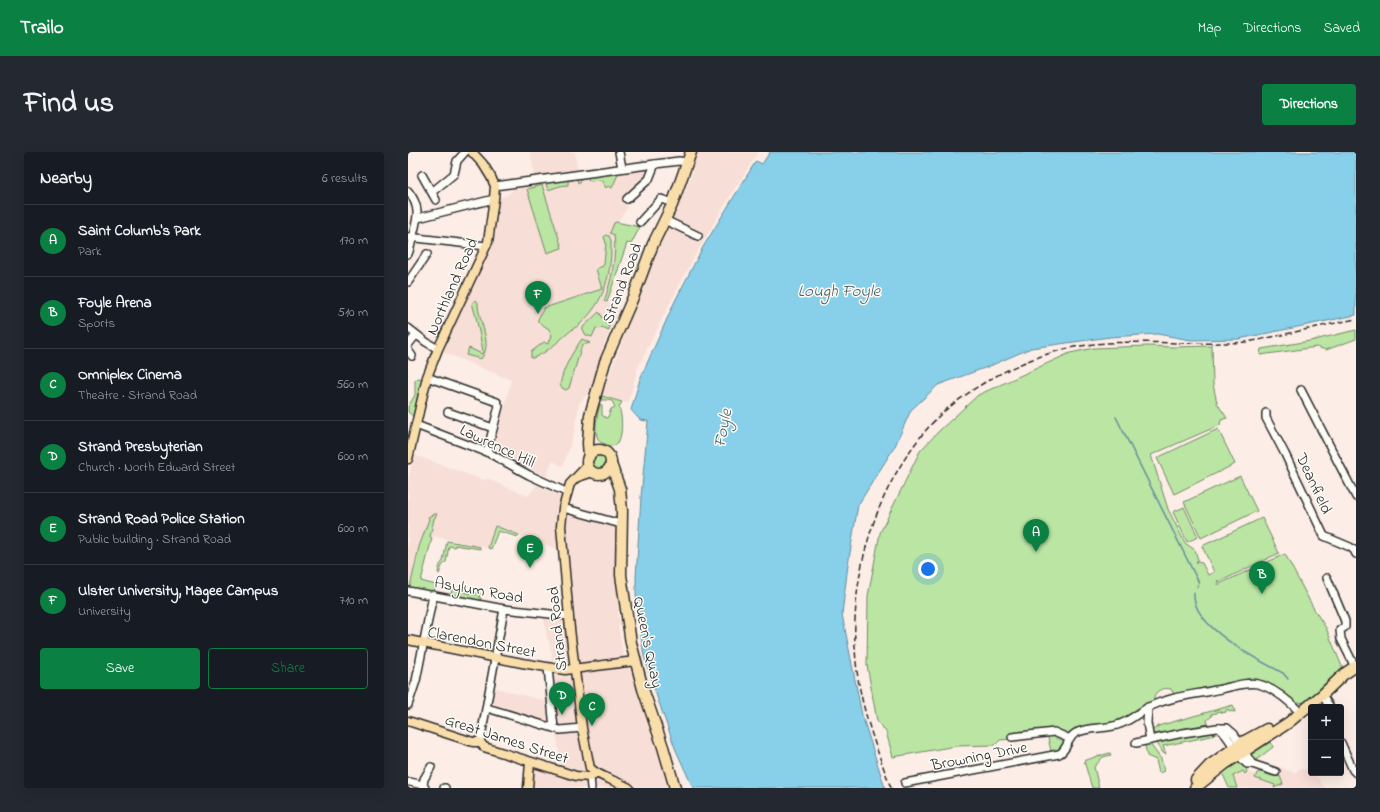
<!DOCTYPE html>
<html lang="en">
<head>
<meta charset="utf-8">
<style>
  body { margin:0; font-family:"Indie Flower",sans-serif; background:#242831; color:#f1f3f6 }
  .controls { position:absolute; right:12px; bottom:12px; display:grid; overflow:hidden; border-radius:4px; box-shadow:0 4px 16px #0002 }
  .controls button { width:36px; height:36px; display:grid; place-items:center; padding:0; border:0; border-bottom:1px solid #363941; background:#171b24; color:#f1f3f6; font:20px sans-serif }
  .you { position:absolute; left:520px; top:417px; width:14px; height:14px; margin:-10px; border:3px solid #fff; border-radius:50%; background:#1a73e8; box-shadow:0 0 0 6px #1a73e833 }
  .badge { display:grid; place-items:center; width:26px; height:26px; border-radius:50%; background:#0b8043; color:#fff; font-size:13px; font-weight:700 }
  .pin { position:absolute; translate:-50% -33px; filter:drop-shadow(0 1px 2px #0008) }
  .pin::after { content:''; position:absolute; top:21px; width:14px; height:12px; background:inherit; clip-path:polygon(0 0,100% 0,50% 100%) }
  .list { margin:0; padding:0; list-style:none }
  h2 { display:flex; justify-content:space-between; align-items:center; height:52px; margin:0; padding:0 16px; font-size:17px }
  h2 small { font-size:13px; font-weight:400; color:#9ea1a6 }
  .list li { display:grid; grid-template-columns:26px 1fr auto; gap:12px; align-items:center; box-sizing:border-box; height:72px; padding:0 16px; border-top:1px solid #363941 }
  .list b { display:block; font-size:15px; white-space:nowrap }
  .list p { margin:0; font-size:13px; white-space:nowrap; color:#9ea1a6 }
  .list em { font-size:13px; font-style:normal; color:#9ea1a6 }
  .actions { display:flex; gap:8px; padding:12px 16px }
  .actions a { flex:1; padding:9px 0; border:1px solid #0b8043; border-radius:4px; text-align:center; font-size:14px; color:#0b8043 }
  .actions .main { background:#0b8043; color:#fff }
  .map { position:relative; flex:none; width:948px; height:636px; overflow:hidden; border-radius:4px }
  header { display:flex; align-items:center; gap:24px; box-sizing:border-box; height:56px; padding:0 20px; background:#0b8043; color:#fff }
  header strong { font-size:19px }
  nav { display:flex; gap:22px; margin-inline-start:auto; font-size:14px }
  .intro { display:flex; align-items:center; justify-content:space-between; box-sizing:border-box; height:96px; padding:0 24px }
  h1 { margin:0; font-size:28px }
  .button { padding:10px 18px; border-radius:4px; background:#0b8043; color:#fff; font-size:14px; font-weight:700 }
  main { display:flex; gap:24px; padding:0 24px }
  aside { flex:1; background:#171b24; border-radius:4px; box-shadow:0 4px 16px #0002 }
  .map>svg:first-child { display:block }
  .built { fill:#f7ded6 }
  .green { fill:#bae5a3; stroke:#728867 }
  .water { fill:#88cfea; stroke:#638d9e }
  .lines { fill:none; stroke-linecap:round; stroke-linejoin:round }
  .stream { stroke:#638d9e; stroke-width:1.5 }
  .minor-casing { stroke:#2b2b2b; stroke-width:10 }
  .major-casing { stroke:#2b2b2b; stroke-width:11 }
  .highway-casing { stroke:#2b2b2b; stroke-width:13 }
  .minor { stroke:#fdfcf7; stroke-width:7 }
  .major { stroke:#f9deab; stroke-width:8 }
  .highway { stroke:#f9deab; stroke-width:10 }
  .rail { stroke:#2b2b2b; stroke-width:1.5; stroke-dasharray:6 3; stroke-linecap:butt }
  .labels { text-anchor:middle; stroke-width:3; stroke-linejoin:round; paint-order:stroke }
  .street-label { font-size:16px; fill:#2b2b2b; stroke:#fdfcf7 }
  .water-label { font-size:17px; font-style:italic; fill:#475c64; stroke:#fdfcf7 }
</style>
</head>
<body>
<header>
<strong>Trailo</strong>
<nav><a>Map</a><a>Directions</a><a>Saved</a></nav>
</header>
<div class="intro"><h1>Find us</h1><a class="button">Directions</a></div>
<main>
<aside>
<h2>Nearby<small>6 results</small></h2>
<ul class="list">
<li><span class="badge">A</span><div><b>Saint Columb's Park</b><p>Park</p></div><em>170 m</em></li>
<li><span class="badge">B</span><div><b>Foyle Arena</b><p>Sports</p></div><em>510 m</em></li>
<li><span class="badge">C</span><div><b>Omniplex Cinema</b><p>Theatre · Strand Road</p></div><em>560 m</em></li>
<li><span class="badge">D</span><div><b>Strand Presbyterian</b><p>Church · North Edward Street</p></div><em>600 m</em></li>
<li><span class="badge">E</span><div><b>Strand Road Police Station</b><p>Public building · Strand Road</p></div><em>600 m</em></li>
<li><span class="badge">F</span><div><b>Ulster University, Magee Campus</b><p>University</p></div><em>710 m</em></li>
</ul>
<div class="actions"><a class="main">Save</a><a>Share</a></div>
</aside>
<div class="map">
<svg width="948" height="636" viewBox="0 0 948 636">
  <rect width="100%" height="100%" fill="#fcede6"/>
  <filter id="ink" filterUnits="userSpaceOnUse"><feTurbulence type="fractalNoise" baseFrequency=".025" numOctaves="2"/><feDisplacementMap in="SourceGraphic" scale="8" xChannelSelector="R" yChannelSelector="G"/><feConvolveMatrix kernelMatrix="1 2 1 2 8 2 1 2 1" color-interpolation-filters="sRGB"/></filter>
  <g filter="url(#ink)">
    <g class="built">
      <polygon points="122,0 167,0 170,25 243,16 240,23 214,47 220,55 209,70 232,75 223,92 219,91 199,150 212,155 196,192 181,240 171,251 166,281 155,314 144,309 138,324 86,298 103,228 33,199 79,100 90,45 99,44 106,37 129,32"/>
      <polygon points="288,0 350,0 319,49 286,105 259,157 230,215 220,251 194,243 250,94 269,57 284,23"/>
      <polygon points="6,303 75,328 80,327 120,344 129,333 152,344 147,360 205,374 208,378 208,431 211,459 210,459 210,467 213,468 213,473 210,474 215,502 219,514 224,519 227,519 263,636 121,636 123,613 154,620 148,580 148,572 84,552 87,536 141,550 144,502 141,488 139,487 136,467 167,469 159,378 148,380 150,397 87,374 80,396 24,384 13,429 28,433 26,440 0,435 0,329"/>
      <polygon points="827,609 834,612 839,620 866,629 871,615 887,621 891,617 903,617 903,621 906,621 917,636 821,636"/>
    </g>
    <g class="green">
      <polygon points="211,20 204,36 200,34 198,36 193,28 182,29 180,27 181,24"/>
      <path d="M172,25l1,4 -3,2 -1,-4 -9,2v4c-8,0 -13,3 -20,5l-2,-7z"/>
      <polygon points="134,33 154,96 139,101 119,37"/>
      <path d="M208,70l24,5 -9,17 -4,-1 -20,59 -3,-1c7,-18 13,-46 10,-66l-4,-2 4,-10z"/>
      <path d="M198,83l3,1 2,4c1,32 -6,62 -31,84 -2,3 -5,3 -7,5 -13,10 -24,23 -40,29h-2v-6l13,-10 4,2 4,-8 -3,-7 -11,-7v-3l6,-11 58,-19 -6,-20 7,-3 1,-2 2,-21 -2,-6z"/>
      <path d="M68,148l2,3c0,19 16,40 3,56l-15,-4 3,-7 13,6 1,-3 -7,-34 -4,-14z"/>
      <polygon points="191,160 201,175 201,178 194,175 192,177 188,176 184,185 178,183 175,178 175,175"/>
      <polygon points="948,178 948,187 918,198 909,195 852,203 853,197 902,189"/>
      <path d="M174,187l8,4 -8,2 -13,43 -3,2 -4,-2 -2,-3c3,-17 12,-32 22,-46z"/>
      <path d="M740,194l25,1 39,-1 1,38 4,19 10,15 -6,2 -1,5 -69,30 17,54 17,34 10,7 3,10 -2,2 6,1 6,12 6,-3 -12,-26 60,-28 17,35 -60,29 -1,-2 -1,5 68,-31 30,57 11,17 17,41 -36,33 -10,1 -32,-22 -17,-2 -74,15 -3,-5c-8,-2 -18,2 -17,11l-23,15 -15,6 -36,6 -5,1 -8,6 -17,-4 -38,9 -12,1 -5,5 -39,1 -63,11 -7,-25 -9,-11 -10,-56 1,-69 12,-63 40,-82 19,-20 39,-36 92,-42 24,-5z"/>
      <polygon points="11,226 14,227 5,264 0,260 0,255 7,243 7,228"/>
      <path d="M194,244l20,6 -3,5c4,10 6,48 -14,37 -3,-1 -6,-2 -7,-5 -5,-10 0,-25 2,-35l2,1v10l4,3 2,-1 3,-8 4,-2 -3,-6 -5,-1h-6z"/>
      <polygon points="810,277 827,312 766,342 749,306"/>
      <circle cx="191" cy="310" r="7"/>
      <polygon points="832,324 849,359 793,386 776,350"/>
      <polygon points="776,355 790,385 779,390 765,360"/>
      <polygon points="26,362 29,362 26,367 22,385 24,386 13,429 28,433 26,440 2,435 11,395 21,367 20,365"/>
      <polygon points="87,374 111,383 110,385 90,379 83,397 80,396"/>
      <polygon points="39,389 68,394 72,395 72,397 47,393 47,395 41,394 38,410 34,414 31,422 30,420 32,413 35,409"/>
      <polygon points="44,437 68,443 69,440 72,441 71,445 73,446 72,449 43,443"/>
      <polygon points="825,553 827,560 821,559 820,557 818,558 818,560 814,561 813,559 809,560 809,561 803,562 804,564 799,568 800,572 745,582 744,578 750,575 750,574"/>
      <polygon points="806,581 806,582 803,584 755,594 758,602 755,601 749,591 749,590 782,584"/>
      <polygon points="639,582 645,582 655,586 656,588 652,597 643,599"/>
      <polygon points="862,587 865,595 847,609 843,605 843,600"/>
      <polygon points="742,592 753,607 756,619 751,621 748,608 739,604 737,593"/>
      <polygon points="702,601 703,603 695,605 686,615 691,636 684,636 676,609 687,605"/>
      <path d="M827,609c6,3 11,4 12,11l-2,2 -2,-3 -10,5 4,12h-8l-8,-18z"/>
      <path d="M851,620c8,1 13,6 21,4l3,8 -9,4 1,-3 -20,-7 2,-5z"/>
    </g>
    <polygon class="water" points="362,0 948,0 948,163 831,187 783,188 749,182 702,185 623,196 582,214 530,233 503,258 487,294 450,353 440,413 434,462 454,563 477,636 285,636 267,596 250,548 236,504 231,472 228,441 228,425 233,345 240,269 232,268 223,258 232,227 267,149 295,95 348,9 354,12"/>
    <g class="lines">
      <g class="stream">
        <polyline points="708,265 791,431 789,435"/>
        <path d="M786,441c-3,33 64,67 89,80l5,6"/>
      </g>
      <defs>
        <g id="minor">
          <polyline points="211,0 214,16"/>
          <polyline points="14,23 28,48"/>
          <polyline points="87,34 247,12 271,9 280,10"/>
          <path d="M0,39c14,17 9,28 4,48 -1,5 -2,10 -4,15"/>
          <polyline points="24,40 46,22 49,9 57,0"/>
          <polyline points="219,47 241,27 247,12"/>
          <polyline points="10,66 86,47"/>
          <polyline points="257,68 290,84"/>
          <polyline points="232,70 253,47 265,51"/>
          <polyline points="0,85 78,94"/>
          <polyline points="0,130 19,102"/>
          <polyline points="0,176 18,190 30,197"/>
          <polyline points="0,193 8,183"/>
          <polyline points="0,198 4,204"/>
          <polyline points="19,225 89,250 91,254 79,300"/>
          <polyline points="893,238 948,345"/>
          <polyline points="40,260 85,276"/>
          <polyline points="858,261 858,266 877,302 916,384 942,395 946,398 948,402"/>
          <polyline points="8,273 81,301 121,323 160,341"/>
          <polyline points="155,356 213,372"/>
          <polyline points="919,426 937,469 937,475 932,478 933,487 947,515"/>
          <polyline points="0,439 96,457 161,464"/>
          <polyline points="140,516 146,576"/>
          <polyline points="914,543 922,555"/>
          <polyline points="0,553 8,529 25,443"/>
          <polyline points="740,555 739,571 742,588"/>
          <polyline points="79,556 152,578 174,576"/>
          <path d="M811,576c13,11 16,26 28,36h5l24,8"/>
          <polyline points="604,585 646,580 662,587"/>
          <polyline points="72,590 96,457"/>
          <polyline points="728,591 775,581 809,576 819,576 826,582 844,612"/>
          <polyline points="933,591 945,618 948,621"/>
          <polyline points="182,625 183,636"/>
          <polyline points="2,630 15,633"/>
          <path d="M497,631l154,-29c9,-4 8,-17 17,-21 13,-7 30,-3 44,-9 12,-4 20,-13 31,-18 21,-10 43,-11 65,-16 13,-2 29,-9 42,-6 16,4 31,17 42,28"/>
          <polyline points="17,636 15,633 16,627 23,615"/>
          <polyline points="36,636 37,636"/>
        </g>
        <g id="major">
          <polyline points="0,307 19,225 30,197 80,90 86,47 87,34 83,25 75,12 64,0"/>
          <path d="M180,313l-18,19 -7,24 -2,18 9,103 12,99 8,40c9,9 27,13 39,20"/>
          <polyline points="170,325 185,320"/>
          <polyline points="0,488 114,511 157,518 227,509"/>
          <polyline points="0,569 65,590 72,590 76,595 168,624 182,625 188,622"/>
          <polyline points="120,636 122,610"/>
        </g>
        <g id="highway">
          <circle cx="191" cy="310" r="12"/>
          <polyline points="181,305 180,291 182,263 197,210 226,143 245,92 264,53 283,0"/>
          <polyline points="203,312 212,337 214,359 213,423 223,491 235,537 255,595 267,636"/>
          <polyline points="788,628 802,613 833,591 859,577"/>
          <polyline points="787,636 817,612 880,571 914,543 936,522 948,514"/>
        </g>
      </defs>
      <use href="#minor" class="minor-casing"/>
      <use href="#major" class="major-casing"/>
      <use href="#highway" class="highway-casing"/>
      <use href="#minor" class="minor"/>
      <use href="#major" class="major"/>
      <use href="#highway" class="highway"/>
      <path class="rail" d="M483,636c-14,-38 -29,-77 -34,-117 -11,-90 18,-191 83,-256 5,-5 11,-9 16,-13 33,-25 69,-43 109,-53 51,-12 103,-4 155,-6 8,0 17,0 25,-1 12,-1 25,-5 37,-7 25,-6 49,-11 74,-16"/>
    </g>
  </g>
  <g class="labels">
    <g class="street-label">
      <text transform="translate(213 131) rotate(-69)" y="6">Strand Road</text>
      <text transform="translate(43 134) rotate(-66)" y="6">Northland Road</text>
      <text transform="translate(90 293) rotate(25)" y="6">Lawrence Hill</text>
      <text transform="translate(907 331) rotate(65)" y="6">Deanfield</text>
      <text transform="translate(71 437) rotate(10)" y="6">Asylum Road</text>
      <text transform="translate(148 477) rotate(-96)" y="6">Strand Road</text>
      <text transform="translate(74 489) rotate(11)" y="6">Clarendon Street</text>
      <text transform="translate(241 490) rotate(78)" y="6">Queen's Quay</text>
      <text transform="translate(99 586) rotate(18)" y="6">Great James Street</text>
      <text transform="translate(571 603) rotate(-11)" y="6">Browning Drive</text>
    </g>
    <g class="water-label">
      <text x="431" y="144">Lough Foyle</text>
      <text transform="translate(314 276) rotate(-79)" y="6">Foyle</text>
    </g>
  </g>
</svg>
<div class="controls">
<button>+</button>
<button>−</button>
</div>
<div class="you"></div>
<div class="pin badge" style="left:628px;top:400px">A</div>
<div class="pin badge" style="left:854px;top:442px">B</div>
<div class="pin badge" style="left:184px;top:574px">C</div>
<div class="pin badge" style="left:154px;top:563px">D</div>
<div class="pin badge" style="left:122px;top:416px">E</div>
<div class="pin badge" style="left:130px;top:162px">F</div>
</div>
</main>
</body>
</html>
